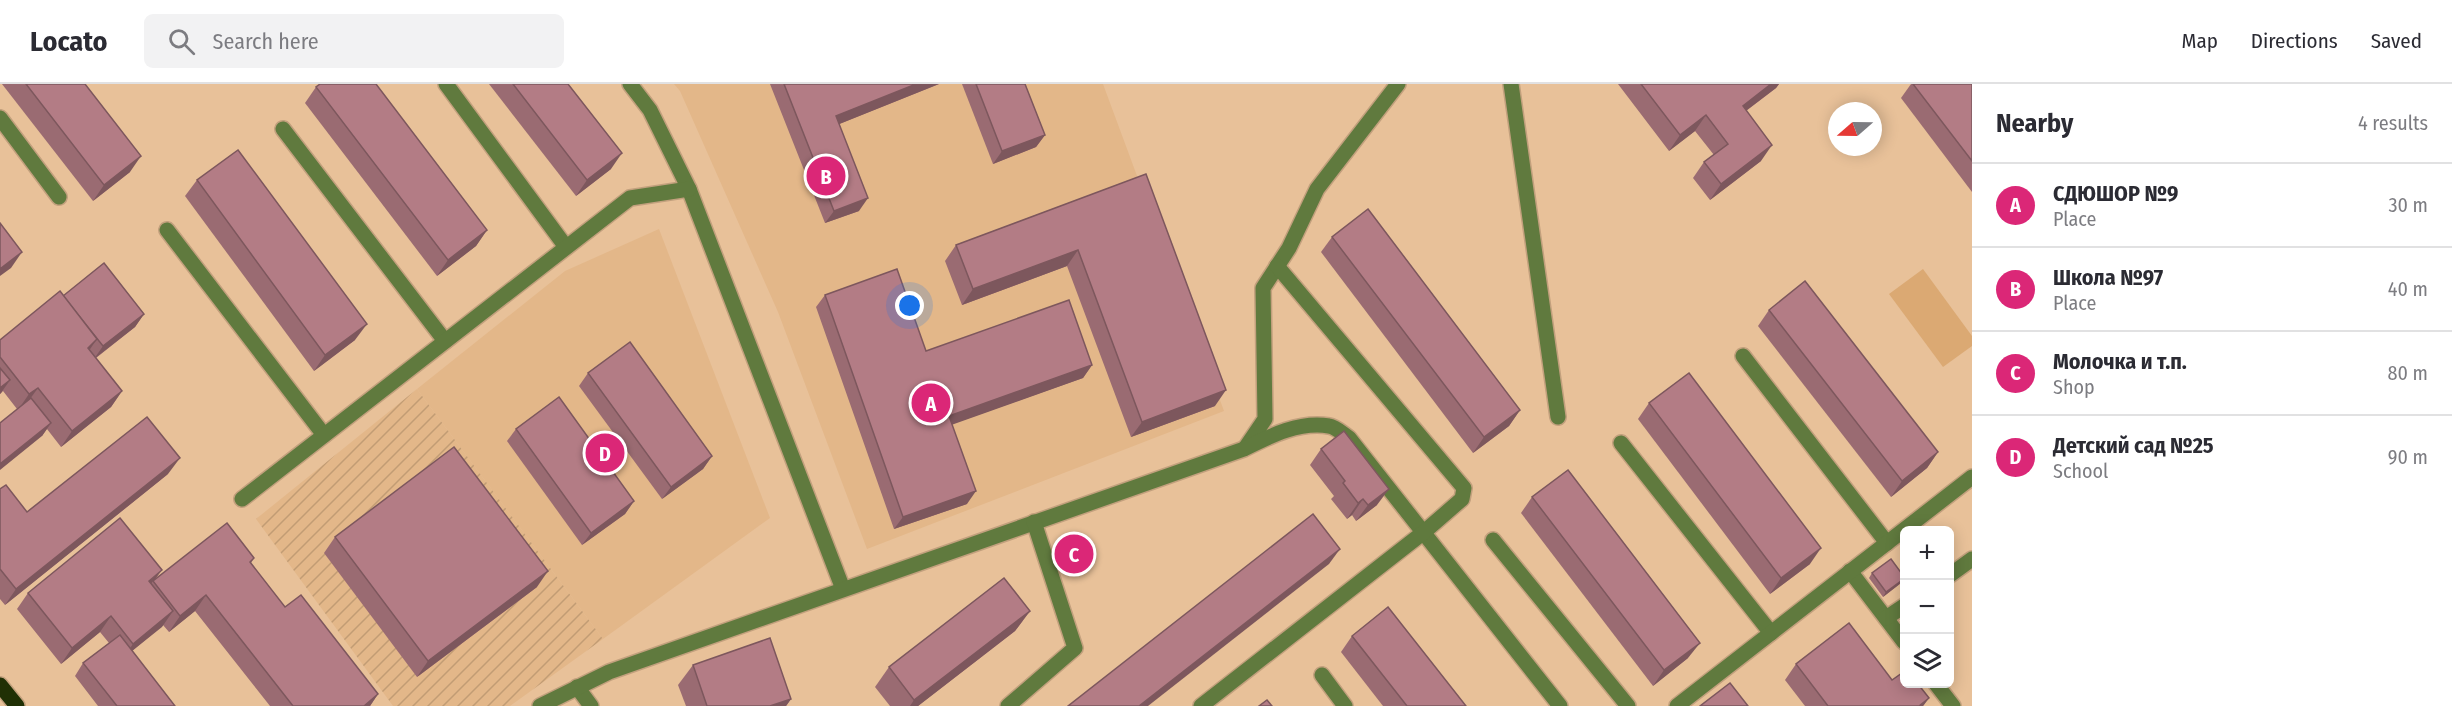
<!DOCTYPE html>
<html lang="en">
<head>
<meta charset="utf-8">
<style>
  body { margin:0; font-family:"Fira Sans Condensed",sans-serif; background:#f2f2f3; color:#2b2b33 }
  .controls { position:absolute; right:18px; bottom:18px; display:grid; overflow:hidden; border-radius:9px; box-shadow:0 3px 15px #0003 }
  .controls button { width:54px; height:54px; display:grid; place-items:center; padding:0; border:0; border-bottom:2px solid #e1e1e2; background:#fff; color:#2b2b33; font:30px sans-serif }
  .compass { position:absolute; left:1828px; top:18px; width:54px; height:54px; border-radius:50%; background:#fff; box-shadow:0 3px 15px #0003; rotate:250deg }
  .you { position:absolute; left:910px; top:222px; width:21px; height:21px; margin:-15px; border:4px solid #fff; border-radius:50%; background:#1a73e8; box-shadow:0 0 0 9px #1a73e833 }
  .badge { display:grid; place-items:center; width:39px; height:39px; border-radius:50%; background:#db2777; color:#fff; font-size:20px; font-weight:700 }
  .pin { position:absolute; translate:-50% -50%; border:3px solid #fff; box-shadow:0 2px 6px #0006 }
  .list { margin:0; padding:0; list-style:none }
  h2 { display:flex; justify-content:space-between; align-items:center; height:78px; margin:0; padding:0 24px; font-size:26px }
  h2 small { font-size:20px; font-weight:400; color:#7c7c81 }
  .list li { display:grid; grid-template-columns:39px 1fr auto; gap:18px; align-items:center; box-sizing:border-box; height:84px; padding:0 24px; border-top:2px solid #e1e1e2 }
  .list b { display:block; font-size:22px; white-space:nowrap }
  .list p { margin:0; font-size:20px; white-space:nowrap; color:#7c7c81 }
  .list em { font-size:20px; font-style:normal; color:#7c7c81 }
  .icon { flex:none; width:33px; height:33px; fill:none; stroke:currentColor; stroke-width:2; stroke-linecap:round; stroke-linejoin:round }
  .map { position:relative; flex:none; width:1972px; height:622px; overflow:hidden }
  header { display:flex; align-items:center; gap:36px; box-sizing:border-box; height:84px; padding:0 30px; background:#fff; border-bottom:2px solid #e1e1e2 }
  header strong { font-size:28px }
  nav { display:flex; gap:33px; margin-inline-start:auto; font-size:21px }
  .search { width:420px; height:54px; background:#f2f2f3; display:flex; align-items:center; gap:15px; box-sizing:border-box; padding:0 21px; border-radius:9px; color:#7c7c81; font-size:22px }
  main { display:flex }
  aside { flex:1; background:#fff }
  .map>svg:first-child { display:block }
  .built { fill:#e3b789 }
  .industrial { fill:url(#industrial-furrows) }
  .grass { fill:#dba973 }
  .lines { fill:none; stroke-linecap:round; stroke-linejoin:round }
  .minor-casing { stroke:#c2a07d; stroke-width:18 }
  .major-casing { stroke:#c2a07d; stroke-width:18 }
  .minor { stroke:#607a3e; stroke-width:15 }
  .major { stroke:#203005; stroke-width:15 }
  .wall { fill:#9a6b72 }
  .shaded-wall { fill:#7d575d }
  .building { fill:#b37c85; stroke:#7d575d; stroke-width:1.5 }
</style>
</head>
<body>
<header>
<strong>Locato</strong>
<div class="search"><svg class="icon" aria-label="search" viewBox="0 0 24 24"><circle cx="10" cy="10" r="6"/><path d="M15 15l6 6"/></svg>Search here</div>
<nav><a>Map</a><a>Directions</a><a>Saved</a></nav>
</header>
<main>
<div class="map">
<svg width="1972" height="622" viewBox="0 0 1972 622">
  <defs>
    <pattern id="industrial-furrows" width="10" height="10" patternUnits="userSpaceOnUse" patternTransform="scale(1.5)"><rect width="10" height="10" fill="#e3b789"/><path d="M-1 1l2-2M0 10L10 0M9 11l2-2" fill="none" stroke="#c29c74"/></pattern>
  </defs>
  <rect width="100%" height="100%" fill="#e8c199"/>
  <g class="built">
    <polygon points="674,0 1103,0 1224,327 867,465 778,228 680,7"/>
    <polygon points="659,145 770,434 603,555 417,305 565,187"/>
  </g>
  <polygon class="industrial" points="417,305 603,555 510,622 393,622 256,435"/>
  <polygon class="grass" points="1923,185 1972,252 1972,262 1943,283 1889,210"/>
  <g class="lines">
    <defs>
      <g id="minor">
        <polyline points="446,0 566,163"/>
        <polyline points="630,0 650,26 689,105 843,505"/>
        <polyline points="1511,0 1558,333"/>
        <polyline points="0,34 59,113"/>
        <polyline points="283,45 445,257"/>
        <polyline points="167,146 324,351"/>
        <polyline points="1743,272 1887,459"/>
        <polyline points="1621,359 1771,549"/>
        <polyline points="1246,363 1265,335 1263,204 1289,164 1317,105 1398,0"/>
        <polyline points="242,415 630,114 689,105"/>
        <polyline points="1493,456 1628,622"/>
        <polyline points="1850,487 1904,558"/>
        <polyline points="1950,491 1972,475"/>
        <polyline points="1886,534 1904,522"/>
        <polyline points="1322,591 1345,622"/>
        <polyline points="1936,600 1953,622"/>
        <polyline points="577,603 591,622"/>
        <path d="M540,622l69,-34 635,-223c26,-13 55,-28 85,-23 7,1 14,8 20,12l211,268"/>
        <polyline points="1008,622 1075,564 1034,438"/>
        <polyline points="1201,622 1424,448 1462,415 1464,404 1277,182"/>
        <polyline points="1677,622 1972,393"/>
      </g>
      <polyline id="major" points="0,601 17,622"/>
    </defs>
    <use href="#minor" class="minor-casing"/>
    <use href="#major" class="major-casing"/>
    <use href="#minor" class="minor"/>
    <use href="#major" class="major"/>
  </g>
  <g class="wall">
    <polygon points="2,0 85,0 130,88 93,117"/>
    <polygon points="489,0 568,0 611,85 576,112"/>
    <polygon points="770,0 939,0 839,40 859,127 825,139"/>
    <polygon points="962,0 1025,0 1045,51 1036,63 993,80"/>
    <polygon points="1618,0 1779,0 1776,4 1746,27 1761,77 1710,116 1693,94 1704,78 1714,71 1695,47 1669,67"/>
    <polygon points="1911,0 1972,0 1972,108 1901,14"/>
    <polygon points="316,3 487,146 476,162 437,192 305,19"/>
    <polygon points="1146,90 1215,322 1131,353 1067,182 962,221 945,177 956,161"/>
    <polygon points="197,96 355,256 314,287 185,112"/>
    <polygon points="1332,153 1520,326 1509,342 1473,369 1321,168"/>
    <polygon points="825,211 926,267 1092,281 1083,294 952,340 967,420 894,445 816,223"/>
    <polygon points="63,212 144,230 135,243 96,274 122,307 111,323 61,363 47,345 42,352 17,325 3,307 0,310 0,256"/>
    <polygon points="1769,226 1938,368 1927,384 1891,413 1758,242"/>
    <polygon points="588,289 712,372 703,385 662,415 579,302"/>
    <polygon points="1649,319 1810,480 1770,510 1638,335"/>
    <polygon points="516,345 634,417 625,430 582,461 507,357"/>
    <polygon points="1321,365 1377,421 1356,437 1352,431 1347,435 1331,415 1334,412 1310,381"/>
    <polygon points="168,390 5,521 0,515 0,405 27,428"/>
    <polygon points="1532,413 1688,574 1653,602 1521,429"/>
    <polygon points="335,453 537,503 417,593 324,469"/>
    <polygon points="254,474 251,479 285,523 378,610 370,622 270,622 195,527 169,548 163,541 132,567 175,622 98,622 75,592 83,579 109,559 100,548 61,580 17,525 28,509 155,495"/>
    <polygon points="1872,489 1905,494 1901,499 1883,513 1869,494"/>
    <polygon points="1030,527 1015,547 918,622 890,622 875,603 889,583"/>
    <polygon points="1352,552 1466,622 1383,622 1341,568"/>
    <polygon points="1796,580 1892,596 1929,614 1923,622 1805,622 1785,596"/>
    <polygon points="693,581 791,615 786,622 686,622 678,601"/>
  </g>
  <g class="shaded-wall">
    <polygon points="916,0 939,0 827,45 836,32"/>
    <polygon points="1771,0 1779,0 1776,4 1731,38 1743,22"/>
    <polygon points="1706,31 1695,47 1669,67 1680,51"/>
    <polygon points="1045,51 1036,63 993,80 1002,67"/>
    <polygon points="1772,61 1761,77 1710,116 1721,100"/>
    <polygon points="622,69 611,85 576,112 587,96"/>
    <polygon points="141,72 130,88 93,117 104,101"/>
    <polygon points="868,114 859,127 825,139 834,127"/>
    <polygon points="487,146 476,162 437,192 448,176"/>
    <polygon points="1078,166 1067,182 962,221 973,205"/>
    <polygon points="22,168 11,184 0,192 0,185"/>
    <polygon points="144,230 135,243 94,275 103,262"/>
    <polygon points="367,240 355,256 314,287 325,271"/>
    <polygon points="97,255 86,271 88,264"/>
    <polygon points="1092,281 1083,294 940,345 949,332"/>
    <polygon points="10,296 1,309 0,310 0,304"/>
    <polygon points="38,304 27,319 18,326 29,310"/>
    <polygon points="1226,306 1215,322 1131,353 1142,338"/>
    <polygon points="122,307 111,323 61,363 72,347"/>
    <polygon points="1520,326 1509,342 1473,369 1484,353"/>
    <polygon points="51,339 42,352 0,386 0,380"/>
    <polygon points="1938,368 1927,384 1891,413 1902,397"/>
    <polygon points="712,372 703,385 662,415 671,403"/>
    <polygon points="180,374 168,390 5,521 16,505"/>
    <polygon points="1389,405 1377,421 1356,437 1368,421"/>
    <polygon points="976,407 967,420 894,445 903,433"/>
    <polygon points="1363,415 1352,431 1347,435 1358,419"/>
    <polygon points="634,417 625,430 582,461 591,449"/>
    <polygon points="1821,464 1810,480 1770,510 1781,494"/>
    <polygon points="1340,465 1329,480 1148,622 1139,622"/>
    <polygon points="162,486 153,498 153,497 148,504 149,497"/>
    <polygon points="548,487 537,503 417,593 428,577"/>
    <polygon points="1905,494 1901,499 1883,513 1886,508"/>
    <polygon points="206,511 195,527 169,548 180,532"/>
    <polygon points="173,527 162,543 122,575 133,560"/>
    <polygon points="1030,527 1015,547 918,622 910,622 914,616"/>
    <polygon points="111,532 100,548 61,580 72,564"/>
    <polygon points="1700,559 1688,574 1653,602 1664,586"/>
    <polygon points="378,610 370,622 364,622"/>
    <polygon points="1929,614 1923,622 1919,622"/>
    <polygon points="791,615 786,622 770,622"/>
  </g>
  <g class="building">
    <polygon points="26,0 85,0 141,72 104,101"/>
    <polygon points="320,0 376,0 487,146 448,176 316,3"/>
    <polygon points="513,0 568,0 622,69 587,96"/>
    <polygon points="784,0 916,0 836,32 868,114 834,127"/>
    <polygon points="976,0 1025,0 1045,51 1002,67"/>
    <polygon points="1641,0 1771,0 1743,22 1772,61 1721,100 1704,78 1728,60 1706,31 1680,51"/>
    <polygon points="1913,0 1972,0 1972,77"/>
    <polygon points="238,66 367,240 325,271 197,96"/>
    <polygon points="1146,90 1226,306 1142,338 1078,166 973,205 956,161"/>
    <polygon points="1368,125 1520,326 1484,353 1332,153"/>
    <polygon points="0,139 22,168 0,185"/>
    <polygon points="104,179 144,230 103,262 63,212"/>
    <polygon points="897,185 926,267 1069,216 1092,281 949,332 976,407 903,433 825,211"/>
    <polygon points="1805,197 1938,368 1902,397 1769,226"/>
    <polygon points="60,207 97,255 88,264 122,307 72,347 38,304 29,310 0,273 0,256"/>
    <polygon points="630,258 712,372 671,403 588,289"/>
    <polygon points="0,284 10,296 0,304"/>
    <polygon points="1689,289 1821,464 1781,494 1649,319"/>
    <polygon points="559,313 634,417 591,449 516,345"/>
    <polygon points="31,314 51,339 0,380 0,339"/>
    <polygon points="147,333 180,374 16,505 0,485 0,405 6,401 27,428"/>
    <polygon points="1344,347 1389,405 1368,421 1363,415 1358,419 1343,399 1345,397 1321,365"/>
    <polygon points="454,363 548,487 428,577 335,453"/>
    <polygon points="1568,386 1700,559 1664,586 1532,413"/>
    <polygon points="1313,430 1340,465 1139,622 1068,622"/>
    <polygon points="120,434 162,486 149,497 173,527 133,560 111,532 72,564 28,509"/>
    <polygon points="227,439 254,474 250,478 285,523 301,511 378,610 364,622 293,622 206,511 180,532 153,497"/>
    <polygon points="1891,475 1905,494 1886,508 1872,489"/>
    <polygon points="1004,494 1030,527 914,616 889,583"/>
    <polygon points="1388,523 1466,622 1407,622 1352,552"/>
    <polygon points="1849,539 1892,596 1905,587 1905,600 1918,600 1929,614 1919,622 1828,622 1796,580"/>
    <polygon points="120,551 175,622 117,622 83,579"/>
    <polygon points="770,554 791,615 770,622 707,622 693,581"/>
    <polygon points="1730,599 1748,622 1700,622"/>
    <polygon points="1267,616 1272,622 1259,622"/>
  </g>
</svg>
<div class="controls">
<button>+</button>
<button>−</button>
<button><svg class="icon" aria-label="layers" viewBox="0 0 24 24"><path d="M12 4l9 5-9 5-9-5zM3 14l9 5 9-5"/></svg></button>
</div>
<svg class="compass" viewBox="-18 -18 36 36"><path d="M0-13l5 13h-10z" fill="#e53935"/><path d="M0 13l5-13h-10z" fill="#7c7c81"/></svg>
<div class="you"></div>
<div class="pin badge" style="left:931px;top:319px">A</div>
<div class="pin badge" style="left:826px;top:92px">B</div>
<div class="pin badge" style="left:1074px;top:470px">C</div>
<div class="pin badge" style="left:605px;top:369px">D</div>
</div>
<aside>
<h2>Nearby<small>4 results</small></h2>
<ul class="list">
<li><span class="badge">A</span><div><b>СДЮШОР №9</b><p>Place</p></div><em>30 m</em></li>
<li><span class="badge">B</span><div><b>Школа №97</b><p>Place</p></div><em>40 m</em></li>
<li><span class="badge">C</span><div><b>Молочка и т.п.</b><p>Shop</p></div><em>80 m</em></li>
<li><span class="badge">D</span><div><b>Детский сад №25</b><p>School</p></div><em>90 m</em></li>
</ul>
</aside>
</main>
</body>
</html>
